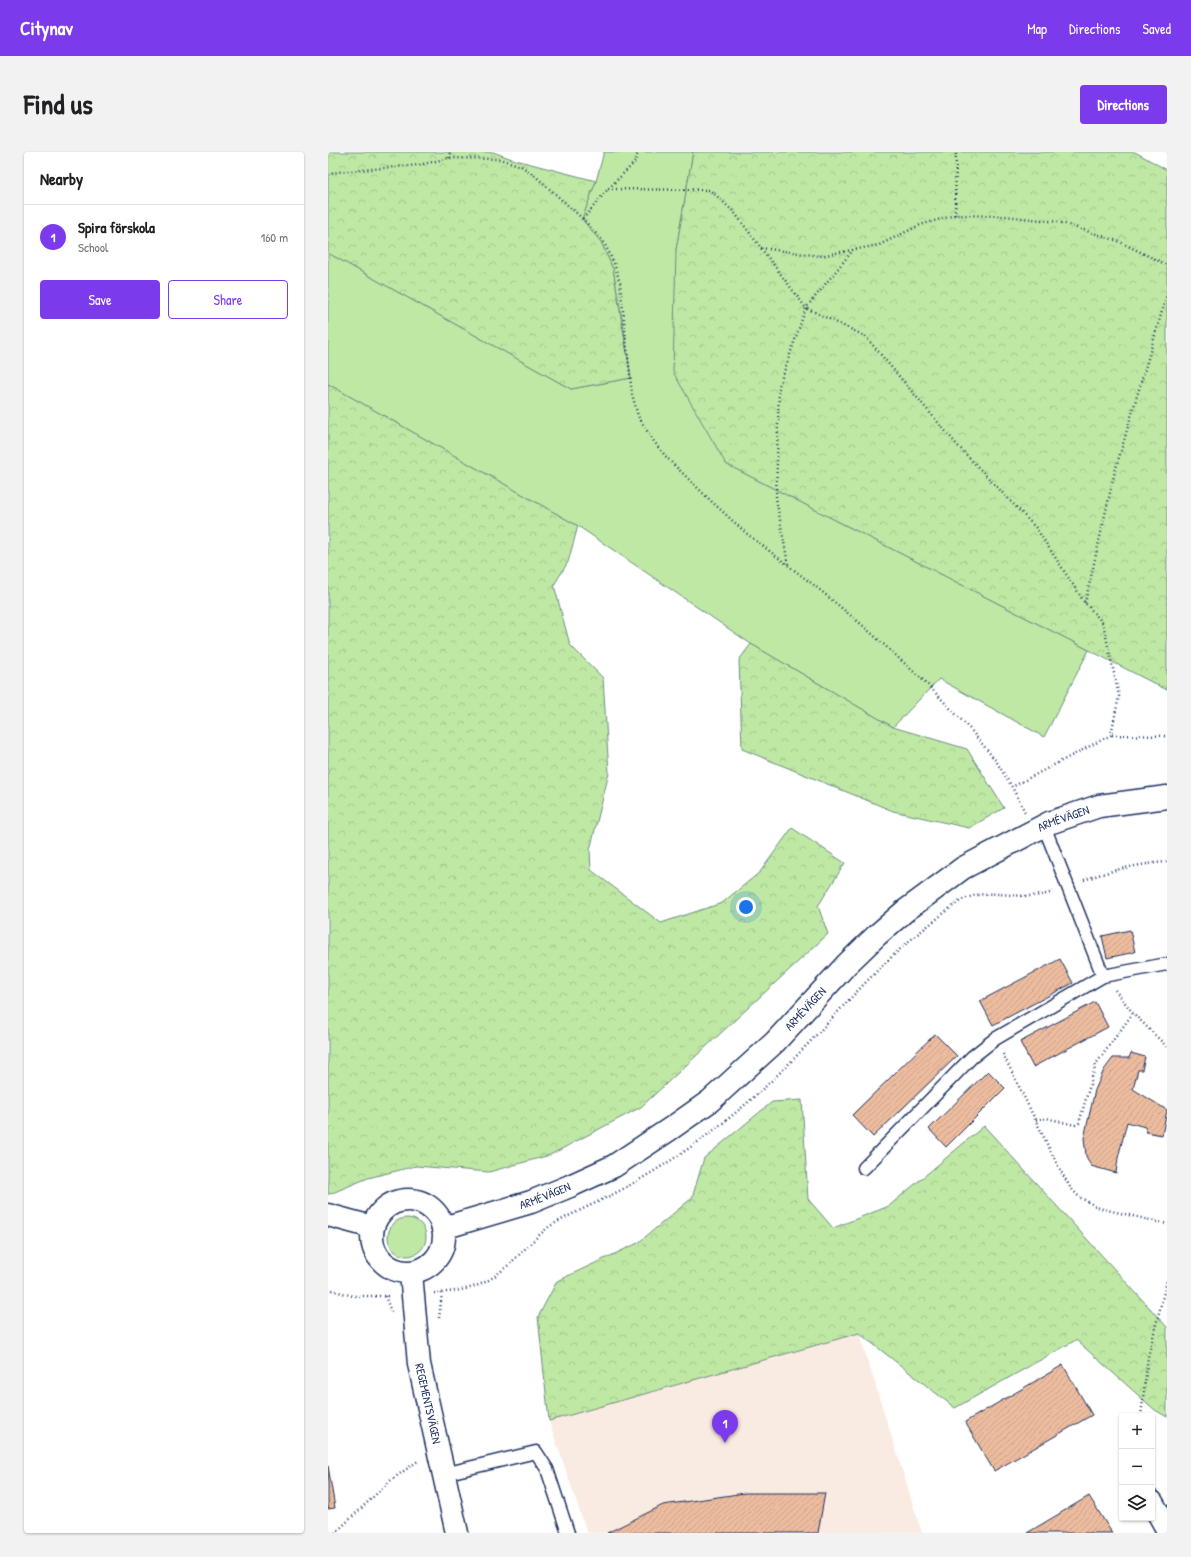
<!DOCTYPE html>
<html lang="en">
<head>
<meta charset="utf-8">
<style>
  body { margin:0; font-family:"Patrick Hand",sans-serif; background:#f2f2f2; color:#202124 }
  .controls { position:absolute; right:12px; bottom:12px; display:grid; overflow:hidden; border-radius:4px; box-shadow:0 1px 3px #0004 }
  .controls button { width:36px; height:36px; display:grid; place-items:center; padding:0; border:0; border-bottom:1px solid #e0e0e0; background:#fff; color:#202124; font:20px sans-serif }
  .you { position:absolute; left:418px; top:755px; width:14px; height:14px; margin:-10px; border:3px solid #fff; border-radius:50%; background:#1a73e8; box-shadow:0 0 0 6px #1a73e833 }
  .badge { display:grid; place-items:center; width:26px; height:26px; border-radius:50%; background:#7c3aed; color:#fff; font-size:13px; font-weight:700 }
  .pin { position:absolute; translate:-50% -33px; filter:drop-shadow(0 1px 2px #0008) }
  .pin::after { content:''; position:absolute; top:21px; width:14px; height:12px; background:inherit; clip-path:polygon(0 0,100% 0,50% 100%) }
  .list { margin:0; padding:0; list-style:none }
  h2 { display:flex; justify-content:space-between; align-items:center; height:52px; margin:0; padding:0 16px; font-size:17px }
  h2 small { font-size:13px; font-weight:400; color:#757577 }
  .list li { display:grid; grid-template-columns:26px 1fr auto; gap:12px; align-items:center; box-sizing:border-box; height:64px; padding:0 16px; border-top:1px solid #e0e0e0 }
  .list b { display:block; font-size:15px; white-space:nowrap }
  .list p { margin:0; font-size:13px; white-space:nowrap; color:#757577 }
  .list em { font-size:13px; font-style:normal; color:#757577 }
  .actions { display:flex; gap:8px; padding:12px 16px }
  .actions a { flex:1; padding:9px 0; border:1px solid #7c3aed; border-radius:4px; text-align:center; font-size:14px; color:#7c3aed }
  .actions .main { background:#7c3aed; color:#fff }
  .icon { flex:none; width:22px; height:22px; fill:none; stroke:currentColor; stroke-width:2; stroke-linecap:round; stroke-linejoin:round }
  .map { position:relative; flex:none; width:839px; height:1381px; overflow:hidden; border-radius:4px }
  header { display:flex; align-items:center; gap:24px; box-sizing:border-box; height:56px; padding:0 20px; background:#7c3aed; color:#fff }
  header strong { font-size:19px }
  nav { display:flex; gap:22px; margin-inline-start:auto; font-size:14px }
  .intro { display:flex; align-items:center; justify-content:space-between; box-sizing:border-box; height:96px; padding:0 24px }
  h1 { margin:0; font-size:28px }
  .button { padding:10px 18px; border-radius:4px; background:#7c3aed; color:#fff; font-size:14px; font-weight:700 }
  main { display:flex; gap:24px; padding:0 24px }
  aside { flex:1; background:#fff; border-radius:4px; box-shadow:0 1px 3px #0004 }
  .map>svg:first-child { display:block }
  .built { fill:#faebe2 }
  .green { fill:#bfe8a4; stroke:#6d8c81 }
  .forest { fill:url(#forest-crowns); stroke:#6d8c81 }
  .building { fill:url(#building-hatch); stroke:#1b2f5e }
  .lines { fill:none; stroke-linecap:round; stroke-linejoin:round }
  .service-casing { stroke:#1b2f5e; stroke-width:15 }
  .minor-casing { stroke:#1b2f5e; stroke-width:25 }
  .path { stroke:#1b2f5e; stroke-width:2.5; stroke-dasharray:1 3; stroke-linecap:butt }
  .service { stroke:#fff; stroke-width:12 }
  .minor { stroke:#fff; stroke-width:22 }
  .labels { text-anchor:middle; stroke-width:3; stroke-linejoin:round; paint-order:stroke }
  .street-label { font-size:12px; fill:#1b2f5e; stroke:#fff }
</style>
</head>
<body>
<header>
<strong>Citynav</strong>
<nav><a>Map</a><a>Directions</a><a>Saved</a></nav>
</header>
<div class="intro"><h1>Find us</h1><a class="button">Directions</a></div>
<main>
<aside>
<h2>Nearby<small></small></h2>
<ul class="list">
<li><span class="badge">1</span><div><b>Spira förskola</b><p>School</p></div><em>160 m</em></li>
</ul>
<div class="actions"><a class="main">Save</a><a>Share</a></div>
</aside>
<div class="map">
<svg width="839" height="1381" viewBox="0 0 839 1381">
  <defs>
    <pattern id="forest-crowns" width="20" height="18" patternUnits="userSpaceOnUse"><rect width="20" height="18" fill="#bfe8a4"/><path d="M2 6a3 3 0 1 1 6 0M12 15a3 3 0 1 1 6 0" fill="none" stroke="#a4c790"/></pattern>
    <pattern id="building-hatch" width="6" height="6" patternUnits="userSpaceOnUse"><rect width="6" height="6" fill="#edbc9e"/><path d="M-1 1l2-2M0 6l6-6M5 7l2-2" fill="none" stroke="#cba28a"/></pattern>
  </defs>
  <rect width="100%" height="100%" fill="#fff"/>
  <filter id="ink" filterUnits="userSpaceOnUse"><feTurbulence type="fractalNoise" baseFrequency=".025" numOctaves="2"/><feDisplacementMap in="SourceGraphic" scale="8" xChannelSelector="R" yChannelSelector="G"/><feConvolveMatrix kernelMatrix="1 2 1 2 8 2 1 2 1" color-interpolation-filters="sRGB"/></filter>
  <g filter="url(#ink)">
    <polygon class="built" points="531,1181 594,1381 259,1381 221,1269"/>
    <g class="green">
      <polygon points="276,0 365,0 348,98 398,312 761,498 716,585 611,527 565,575 423,492 250,374 0,232 0,101 243,237 303,226 296,179 285,117 273,90 254,67 268,29"/>
      <circle cx="79" cy="1085" r="19"/>
    </g>
    <g class="forest">
      <polygon points="0,0 165,0 184,7 268,29 254,67 273,90 285,117 303,226 243,237 0,101"/>
      <polygon points="365,0 807,0 839,18 839,538 398,312 345,220 348,98"/>
      <polygon points="0,232 250,374 240,410 226,433 242,493 275,526 281,621 262,698 263,718 333,771 394,751 432,720 464,676 517,711 490,754 500,782 313,955 222,1003 161,1020 88,1014 40,1026 2,1042 0,1042"/>
      <polygon points="423,492 565,575 639,597 676,656 641,676 565,659 414,597 411,508"/>
      <polygon points="474,948 480,1047 505,1076 561,1054 656,974 839,1175 839,1265 827,1258 748,1188 627,1256 531,1181 221,1269 210,1165 229,1129 310,1091 364,1046 376,1006 444,950"/>
    </g>
    <g class="building">
      <polygon points="802,778 807,800 779,806 774,784"/>
      <polygon points="732,807 745,831 665,873 652,849"/>
      <polygon points="767,850 780,875 705,915 692,890"/>
      <polygon points="607,882 629,904 545,985 524,963"/>
      <polygon points="803,901 817,905 814,918 810,918 805,937 839,958 834,983 818,980 817,975 799,970 790,1006 788,1021 763,1014 758,1004 756,986 767,938 776,918 785,906 801,906"/>
      <polygon points="660,919 677,936 618,995 601,977"/>
      <polygon points="735,1213 764,1263 666,1319 637,1270"/>
      <polygon points="0,1314 7,1356 0,1357"/>
      <polygon points="417,1341 497,1341 490,1381 279,1381 335,1353"/>
      <polygon points="761,1344 784,1381 699,1381"/>
    </g>
    <g class="lines">
      <defs>
        <g id="service">
          <polyline points="716,674 775,824"/>
          <polyline points="536,1016 644,905 667,887 775,824 839,812"/>
          <polyline points="116,1322 208,1300 219,1317 240,1381"/>
        </g>
        <g id="minor">
          <circle cx="80" cy="1084" r="36"/>
          <polyline points="0,1063 44,1075"/>
          <path id="s1" d="M115,1076l88,-26 39,-16 44,-20 59,-39 37,-26 65,-59 72,-78 29,-28 29,-25 58,-43 86,-45 50,-17 68,-9"/>
          <path id="s2" d="M83,1121l8,91 38,169"/>
          <polyline points="824,1350 839,1377"/>
        </g>
      </defs>
      <use href="#service" class="service-casing"/>
      <use href="#minor" class="minor-casing"/>
      <g class="path">
        <polyline points="121,6 122,0"/>
        <polyline points="0,23 9,20 91,13 121,6 172,7 193,14 205,22 255,67 275,89 286,111 292,131 304,242 310,264 324,287 339,306 382,348 418,381 487,434 533,472 596,529 642,577 668,609 684,635 697,660"/>
        <polyline points="280,37 382,38 406,60 478,156 537,184 630,294 708,376 757,451 775,471 791,544 783,583 684,635"/>
        <polyline points="627,63 628,0"/>
        <polyline points="255,67 280,37 307,10 310,0"/>
        <polyline points="433,96 492,104 551,93 592,73 627,63 677,64 731,70 790,89 839,113"/>
        <polyline points="460,412 448,346 451,234 478,156 525,98"/>
        <polyline points="757,451 787,319 839,142"/>
        <polyline points="784,583 839,584"/>
        <path d="M756,728c27,-10 54,-16 83,-18"/>
        <polyline points="787,838 805,861 839,895"/>
        <polyline points="675,902 730,1014 742,1035 751,1045 771,1056 839,1072"/>
        <polyline points="708,968 718,966 747,973 751,971 768,912 805,861"/>
        <polyline points="0,1137 25,1144 63,1144"/>
        <path d="M106,1141c17,-1 37,-3 53,-12 24,-14 41,-38 63,-55 26,-15 54,-26 80,-41 45,-25 87,-55 125,-89 61,-54 109,-121 174,-171 11,-8 23,-20 35,-26 31,-13 57,4 89,-7"/>
        <polyline points="57,1144 63,1160"/>
        <polyline points="111,1166 114,1141"/>
        <polyline points="813,1264 820,1205 839,1128"/>
        <polyline points="7,1381 63,1328 90,1309"/>
      </g>
      <use href="#service" class="service"/>
      <use href="#minor" class="minor"/>
    </g>
  </g>
  <g class="labels">
    <g class="street-label">
      <text dy="4" stroke="none"><textPath href="#s1" startOffset="755">ARMÉVÄGEN</textPath></text>
      <text dy="4" stroke="none"><textPath href="#s1" startOffset="431">ARMÉVÄGEN</textPath></text>
      <text dy="4" stroke="none"><textPath href="#s1" startOffset="107">ARMÉVÄGEN</textPath></text>
      <text dy="4" stroke="none"><textPath href="#s2" startOffset="132">REGEMENTSVÄGEN</textPath></text>
    </g>
  </g>
</svg>
<div class="controls">
<button>+</button>
<button>−</button>
<button><svg class="icon" aria-label="layers" viewBox="0 0 24 24"><path d="M12 4l9 5-9 5-9-5zM3 14l9 5 9-5"/></svg></button>
</div>
<div class="you"></div>
<div class="pin badge" style="left:397px;top:1291px">1</div>
</div>
</main>
</body>
</html>
